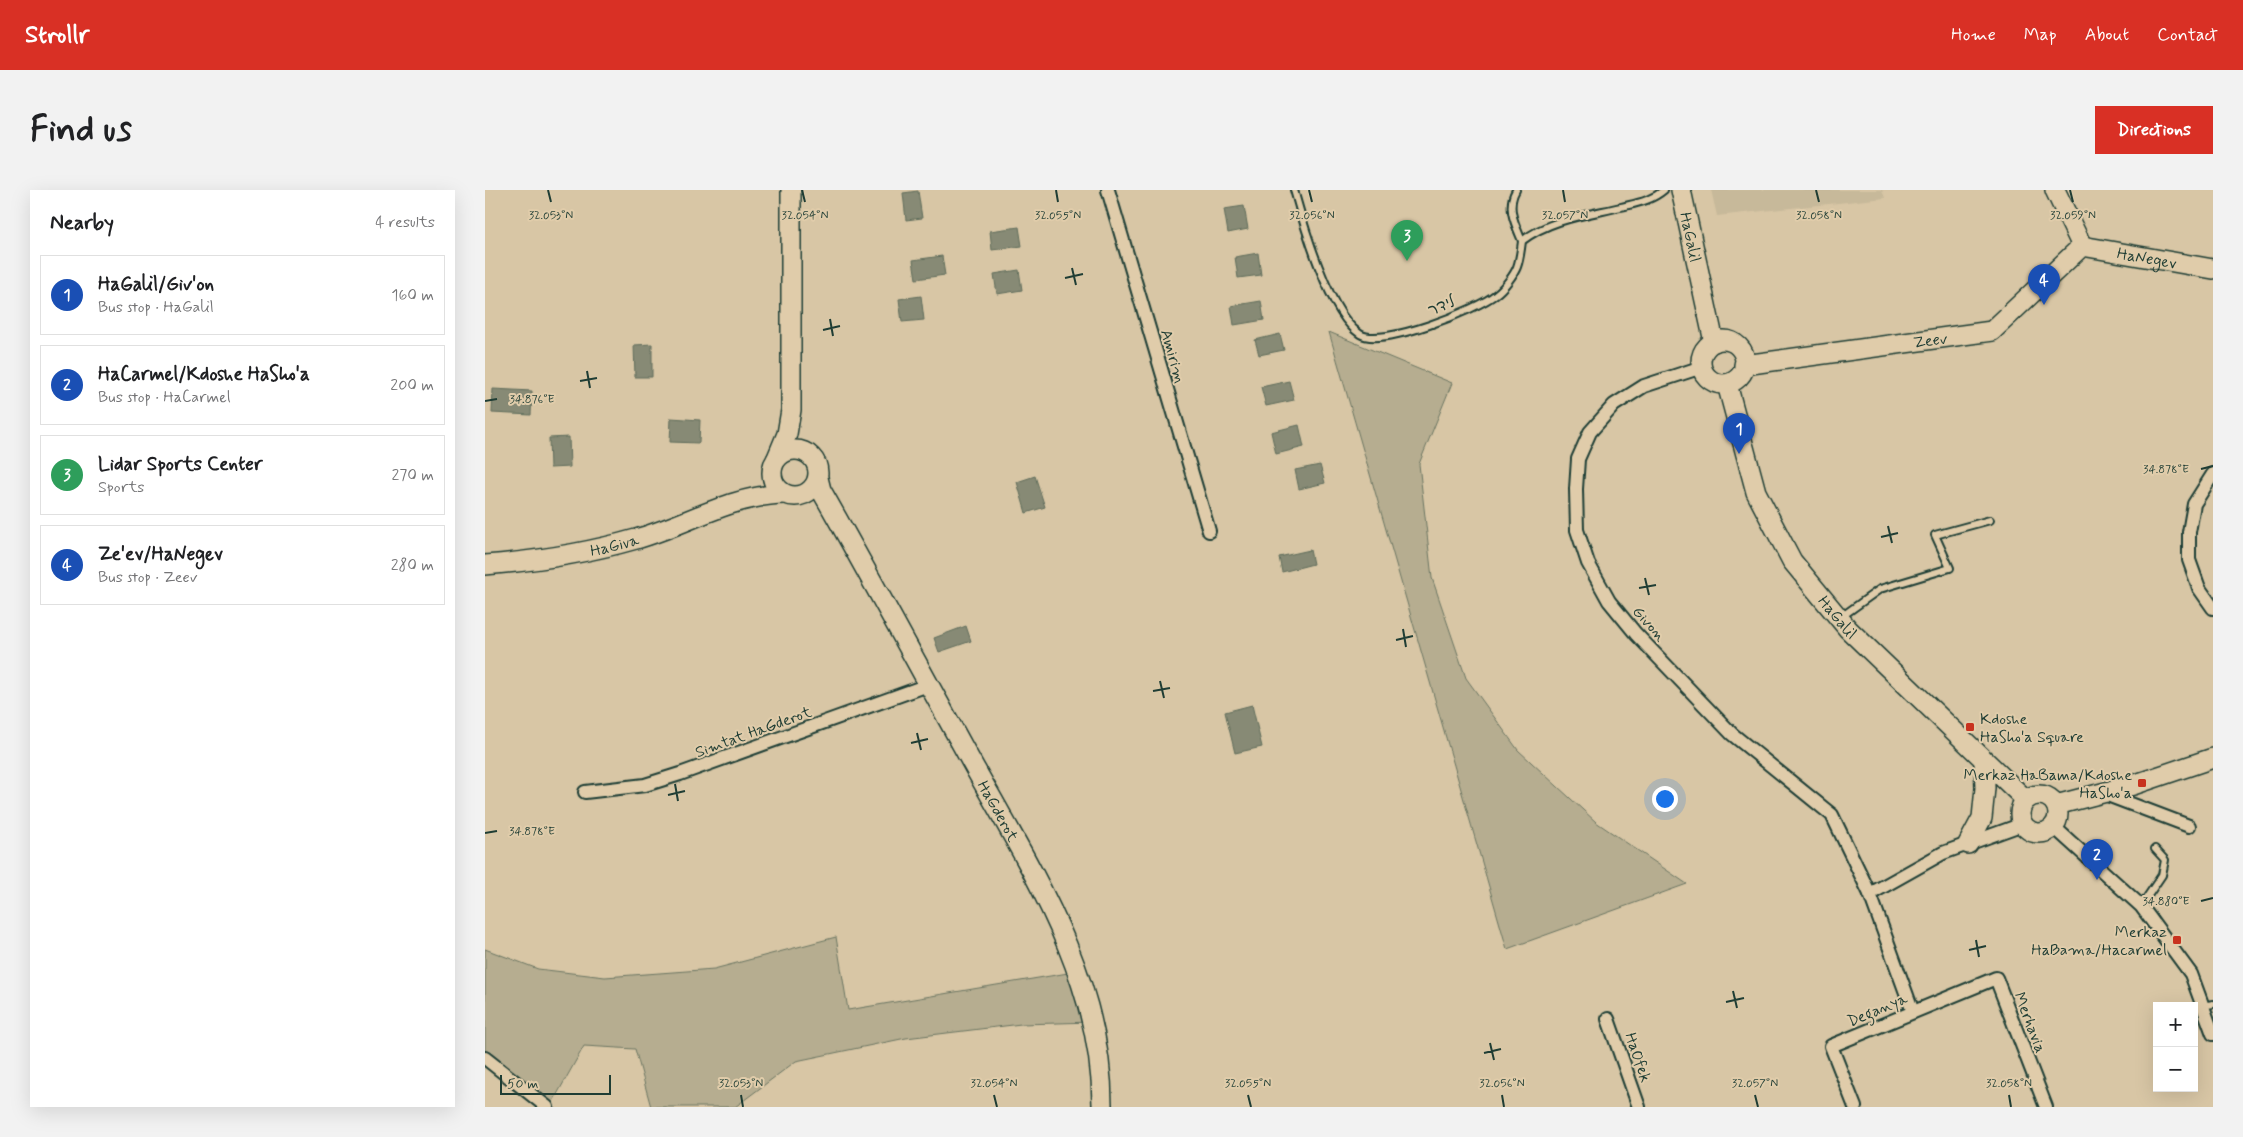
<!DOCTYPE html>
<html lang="en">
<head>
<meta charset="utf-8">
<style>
  body { margin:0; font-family:Mynerve,"Playpen Sans Hebrew",sans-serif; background:#f2f2f2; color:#202124 }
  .controls { position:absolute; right:15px; bottom:15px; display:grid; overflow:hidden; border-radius:0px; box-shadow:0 5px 20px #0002 }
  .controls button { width:45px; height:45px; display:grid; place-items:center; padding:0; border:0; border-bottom:1px solid #e0e0e0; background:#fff; color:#202124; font:25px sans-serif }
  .scale { position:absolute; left:15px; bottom:12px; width:111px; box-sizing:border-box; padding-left:5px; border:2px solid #1f3d34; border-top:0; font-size:14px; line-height:18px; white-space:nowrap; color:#1f3d34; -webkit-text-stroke:4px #e0ccaa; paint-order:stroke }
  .you { position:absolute; left:1179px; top:608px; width:18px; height:18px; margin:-12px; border:4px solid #fff; border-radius:50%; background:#1a73e8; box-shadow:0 0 0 8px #1a73e833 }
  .badge { display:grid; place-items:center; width:32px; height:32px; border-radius:50%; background:#d93025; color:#fff; font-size:16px; font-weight:700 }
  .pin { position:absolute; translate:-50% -41px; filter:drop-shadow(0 1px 2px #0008) }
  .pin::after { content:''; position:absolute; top:26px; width:18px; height:15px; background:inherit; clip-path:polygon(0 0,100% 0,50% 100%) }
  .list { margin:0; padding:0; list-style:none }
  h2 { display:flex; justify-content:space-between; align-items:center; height:65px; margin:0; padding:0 20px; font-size:21px }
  h2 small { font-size:16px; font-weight:400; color:#757577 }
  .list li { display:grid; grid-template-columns:32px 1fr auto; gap:15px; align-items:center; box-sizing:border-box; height:80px; margin:0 10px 10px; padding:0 10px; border:1px solid #e0e0e0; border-radius:0px }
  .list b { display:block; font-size:19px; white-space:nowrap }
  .list p { margin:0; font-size:16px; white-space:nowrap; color:#757577 }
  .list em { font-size:16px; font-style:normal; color:#757577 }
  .map { position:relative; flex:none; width:1728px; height:917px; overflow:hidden; border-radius:0px }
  header { display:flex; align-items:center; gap:30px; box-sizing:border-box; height:70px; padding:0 25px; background:#d93025; color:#fff }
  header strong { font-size:24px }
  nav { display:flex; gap:28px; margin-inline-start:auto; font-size:18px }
  .intro { display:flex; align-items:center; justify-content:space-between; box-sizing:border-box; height:120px; padding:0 30px }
  h1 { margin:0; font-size:35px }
  .button { padding:12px 22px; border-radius:0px; background:#d93025; color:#fff; font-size:18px; font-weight:700 }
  main { display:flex; gap:30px; padding:0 30px }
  aside { flex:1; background:#fff; border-radius:0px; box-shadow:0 5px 20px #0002 }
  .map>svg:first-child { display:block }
  .built { fill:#c7b99a }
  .green { fill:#b6ad90; stroke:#6a7562 }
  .water { fill:#878a74; stroke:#5d6b5a }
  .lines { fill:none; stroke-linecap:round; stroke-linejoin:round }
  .lane-casing { stroke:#1f3d34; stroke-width:10 }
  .street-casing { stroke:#1f3d34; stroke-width:16 }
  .secondary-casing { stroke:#1f3d34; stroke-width:22 }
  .lane { stroke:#e0ccaa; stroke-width:6 }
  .street { stroke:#e0ccaa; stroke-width:12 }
  .secondary { stroke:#e0ccaa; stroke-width:19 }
  .ticks { fill:none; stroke:#1f3d34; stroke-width:2 }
  .poi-dot { fill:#c8321e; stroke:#e0ccaa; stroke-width:2 }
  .labels { text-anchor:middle; stroke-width:4; stroke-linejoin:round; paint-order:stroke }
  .street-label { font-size:16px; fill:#1f3d34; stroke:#e0ccaa }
  .poi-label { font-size:16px; fill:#1f3d34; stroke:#e0ccaa; text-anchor:end }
  .ticks-label { font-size:12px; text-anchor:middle; fill:#1f3d34; stroke:#e0ccaa; stroke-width:4; stroke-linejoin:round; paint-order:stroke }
</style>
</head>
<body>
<header>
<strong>Strollr</strong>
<nav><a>Home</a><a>Map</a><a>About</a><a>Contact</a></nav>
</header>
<div class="intro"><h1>Find us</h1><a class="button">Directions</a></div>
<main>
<aside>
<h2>Nearby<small>4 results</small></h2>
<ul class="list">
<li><span class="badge" style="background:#1a4fb4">1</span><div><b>HaGalil/Giv'on</b><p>Bus stop · HaGalil</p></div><em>160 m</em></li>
<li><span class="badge" style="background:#1a4fb4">2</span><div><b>HaCarmel/Kdoshe HaSho'a</b><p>Bus stop · HaCarmel</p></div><em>200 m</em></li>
<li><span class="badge" style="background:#2e9e5b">3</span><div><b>Lidar Sports Center</b><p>Sports</p></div><em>270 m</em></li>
<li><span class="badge" style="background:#1a4fb4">4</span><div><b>Ze'ev/HaNegev</b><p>Bus stop · Zeev</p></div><em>280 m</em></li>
</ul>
</aside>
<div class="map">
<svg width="1728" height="917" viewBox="0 0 1728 917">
  <rect width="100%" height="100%" fill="#d8c6a5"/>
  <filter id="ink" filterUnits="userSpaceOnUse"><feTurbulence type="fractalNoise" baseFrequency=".02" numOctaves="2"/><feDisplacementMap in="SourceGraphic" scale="10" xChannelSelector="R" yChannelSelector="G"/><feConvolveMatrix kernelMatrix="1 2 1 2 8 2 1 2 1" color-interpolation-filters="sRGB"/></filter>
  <g filter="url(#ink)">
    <polygon class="built" points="1226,0 1397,0 1400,8 1232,26"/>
    <g class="green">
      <polygon points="844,142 967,193 934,274 947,388 981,488 1033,560 1111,632 1202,694 1022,759"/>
      <polygon points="351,747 363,820 589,782 609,832 536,834 421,848 311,871 250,917 166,917 150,859 99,856 65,917 0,868 0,759 53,779 120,787 229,779"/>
    </g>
    <g class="water">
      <polygon points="433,1 437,28 421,30 418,3"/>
      <polygon points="759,16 763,39 743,43 739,19"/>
      <polygon points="534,37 537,56 507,60 505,41"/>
      <polygon points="773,63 776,85 753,88 750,67"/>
      <polygon points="457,66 460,85 431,89 428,70"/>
      <polygon points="534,80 537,100 512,104 509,84"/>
      <polygon points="436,106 439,130 417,132 414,109"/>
      <polygon points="776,111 779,130 749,135 746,116"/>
      <polygon points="795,144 799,160 774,165 770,150"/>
      <polygon points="167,154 167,187 150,187 149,155"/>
      <polygon points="804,191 809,210 781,216 776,197"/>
      <polygon points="8,199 47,201 46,225 7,223"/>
      <polygon points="186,228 215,230 214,253 185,252"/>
      <polygon points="814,235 819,257 791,264 786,242"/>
      <polygon points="84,247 85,277 65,278 64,248"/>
      <polygon points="835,275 840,293 814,299 810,280"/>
      <polygon points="550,286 560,317 541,323 532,292"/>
      <polygon points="825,360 828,374 797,382 794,367"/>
      <polygon points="481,436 486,451 454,462 449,448"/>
      <polygon points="767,515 777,557 750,563 740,522"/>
    </g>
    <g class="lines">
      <defs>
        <g id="lane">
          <path d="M809,0c10,36 35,124 66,144 21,14 117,-24 136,-40 7,-5 18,-19 21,-27 3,-8 4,-18 5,-26 28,-22 65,-26 99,-34 16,-4 30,-6 43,-17"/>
          <path d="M1031,0c-10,17 -1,34 6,51"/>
          <polyline points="1356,427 1395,399 1465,378 1450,345 1505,330"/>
          <polyline points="1656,716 1677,685 1680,670 1670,659"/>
          <polyline points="1717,816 1728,814"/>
        </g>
        <g id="street">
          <polyline points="623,0 724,341"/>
          <polyline points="1217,177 1159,196 1129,215 1105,242 1093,269 1091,299 1092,340 1103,373 1124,411 1151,444 1247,544 1347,625 1385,704"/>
          <polyline points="1728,284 1709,314 1704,342 1704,370 1714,398 1728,418"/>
          <polyline points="100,602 160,595 195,584 443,495"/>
          <polyline points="1617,603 1704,636"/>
          <polyline points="1569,637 1656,716 1706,784 1728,844"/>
          <polyline points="1428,822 1385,704 1458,663 1538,634"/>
          <polyline points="1123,829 1154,917"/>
          <polyline points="0,868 62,917"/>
          <polyline points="1370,917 1346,856 1511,788 1561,917"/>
        </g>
        <g id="secondary">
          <path id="s1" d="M1196,0l33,152"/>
          <polyline points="1570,0 1597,56"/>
          <path id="s2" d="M1597,56l131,23"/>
          <circle cx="1238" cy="172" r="22"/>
          <path id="s3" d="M1259,175l248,-34 90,-85"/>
          <path id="s4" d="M1242,194l29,108 36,69 56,68 178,171"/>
          <circle cx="310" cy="283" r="23"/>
          <polyline points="292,268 302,244 306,220 306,0"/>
          <path id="s5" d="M333,288l3,12c48,84 94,170 141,255 61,112 141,229 140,362"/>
          <path id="s6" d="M0,375c51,-4 102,-12 151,-26 50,-14 96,-44 149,-45"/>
          <circle cx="1554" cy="624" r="19"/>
          <polyline points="1571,615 1648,595 1728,568"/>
          <polyline points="1483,654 1497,628 1500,598 1499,571"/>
        </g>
      </defs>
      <use href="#lane" class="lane-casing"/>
      <use href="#street" class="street-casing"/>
      <use href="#secondary" class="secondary-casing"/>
      <use href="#lane" class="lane"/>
      <use href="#street" class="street"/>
      <use href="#secondary" class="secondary"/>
    </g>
  </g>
  <path class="ticks" d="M63,0l3,12M317,0l3,12M571,0l2,12M824,0l3,12M1078,0l2,12M1331,0l3,12M1585,0l3,12M587,78l4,17M580,88l18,-4M345,129l3,17M338,140l17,-4M102,181l3,17M95,191l17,-3M0,211l12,-2M1716,279l12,-3M1403,336l4,17M1396,347l17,-4M1160,388l4,17M1154,398l17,-3M918,439l3,18M911,450l17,-4M675,491l4,17M668,501l17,-3M432,543l4,17M426,553l17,-4M190,594l3,17M183,605l17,-4M0,643l12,-2M1716,711l12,-3M1491,750l3,17M1484,760l17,-4M1248,801l4,17M1241,812l18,-4M1005,853l4,17M999,863l17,-4M256,905l2,12M509,905l3,12M763,905l3,12M1017,905l2,12M1270,905l3,12M1524,905l2,12"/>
  <g class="poi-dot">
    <rect x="1480" y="532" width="10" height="10" rx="2.5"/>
    <rect x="1652" y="588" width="10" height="10" rx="2.5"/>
    <rect x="1687" y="745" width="10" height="10" rx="2.5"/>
  </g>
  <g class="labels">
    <g class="street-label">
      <text dy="6" stroke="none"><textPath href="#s1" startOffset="48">HaGalil</textPath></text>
      <text dy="6" stroke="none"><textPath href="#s2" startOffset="66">HaNegev</textPath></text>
      <text transform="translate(956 115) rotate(-23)" y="6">לידר</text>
      <text dy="6" stroke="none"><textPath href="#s3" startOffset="188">Zeev</textPath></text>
      <text transform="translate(689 166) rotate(74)" y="6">Amirim</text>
      <text dy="6" stroke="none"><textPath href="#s6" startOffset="131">HaGiva</textPath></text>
      <text dy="6" stroke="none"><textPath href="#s4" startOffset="262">HaGalil</textPath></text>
      <text transform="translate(1165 433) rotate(48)" y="6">Givon</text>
      <text transform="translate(268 541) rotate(-20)" y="6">Simtat HaGderot</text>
      <text dy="6" stroke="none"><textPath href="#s5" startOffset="379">HaGderot</textPath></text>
      <text transform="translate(1392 819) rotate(-23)" y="6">Deganya</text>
      <text transform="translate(1546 832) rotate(69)" y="6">Merhavia</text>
      <text transform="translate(1154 867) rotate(71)" y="6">HaOfek</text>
    </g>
    <g class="poi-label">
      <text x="1495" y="534" text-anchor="start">Kdoshe<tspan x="1495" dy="18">HaSho'a Square</tspan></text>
      <text x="1647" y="590">Merkaz HaBama/Kdoshe<tspan x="1647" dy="18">HaSho'a</tspan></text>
      <text x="1682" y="747">Merkaz<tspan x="1682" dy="18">HaBama/Hacarmel</tspan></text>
    </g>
  </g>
  <g class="ticks-label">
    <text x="66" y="29">32.053°N</text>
    <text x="320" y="29">32.054°N</text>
    <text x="573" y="29">32.055°N</text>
    <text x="827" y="29">32.056°N</text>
    <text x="1080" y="29">32.057°N</text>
    <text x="1334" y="29">32.058°N</text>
    <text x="1588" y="29">32.059°N</text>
    <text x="47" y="213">34.876°E</text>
    <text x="1681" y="283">34.878°E</text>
    <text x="47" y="645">34.878°E</text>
    <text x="1681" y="715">34.880°E</text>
    <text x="256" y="897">32.053°N</text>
    <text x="509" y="897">32.054°N</text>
    <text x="763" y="897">32.055°N</text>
    <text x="1017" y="897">32.056°N</text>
    <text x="1270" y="897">32.057°N</text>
    <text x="1524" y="897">32.058°N</text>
  </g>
</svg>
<div class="controls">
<button>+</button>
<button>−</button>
</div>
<div class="scale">50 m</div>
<div class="you"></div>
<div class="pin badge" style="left:1254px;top:264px;background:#1a4fb4">1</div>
<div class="pin badge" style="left:1612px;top:690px;background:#1a4fb4">2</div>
<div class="pin badge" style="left:922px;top:71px;background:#2e9e5b">3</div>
<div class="pin badge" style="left:1559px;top:115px;background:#1a4fb4">4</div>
</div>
</main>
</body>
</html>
